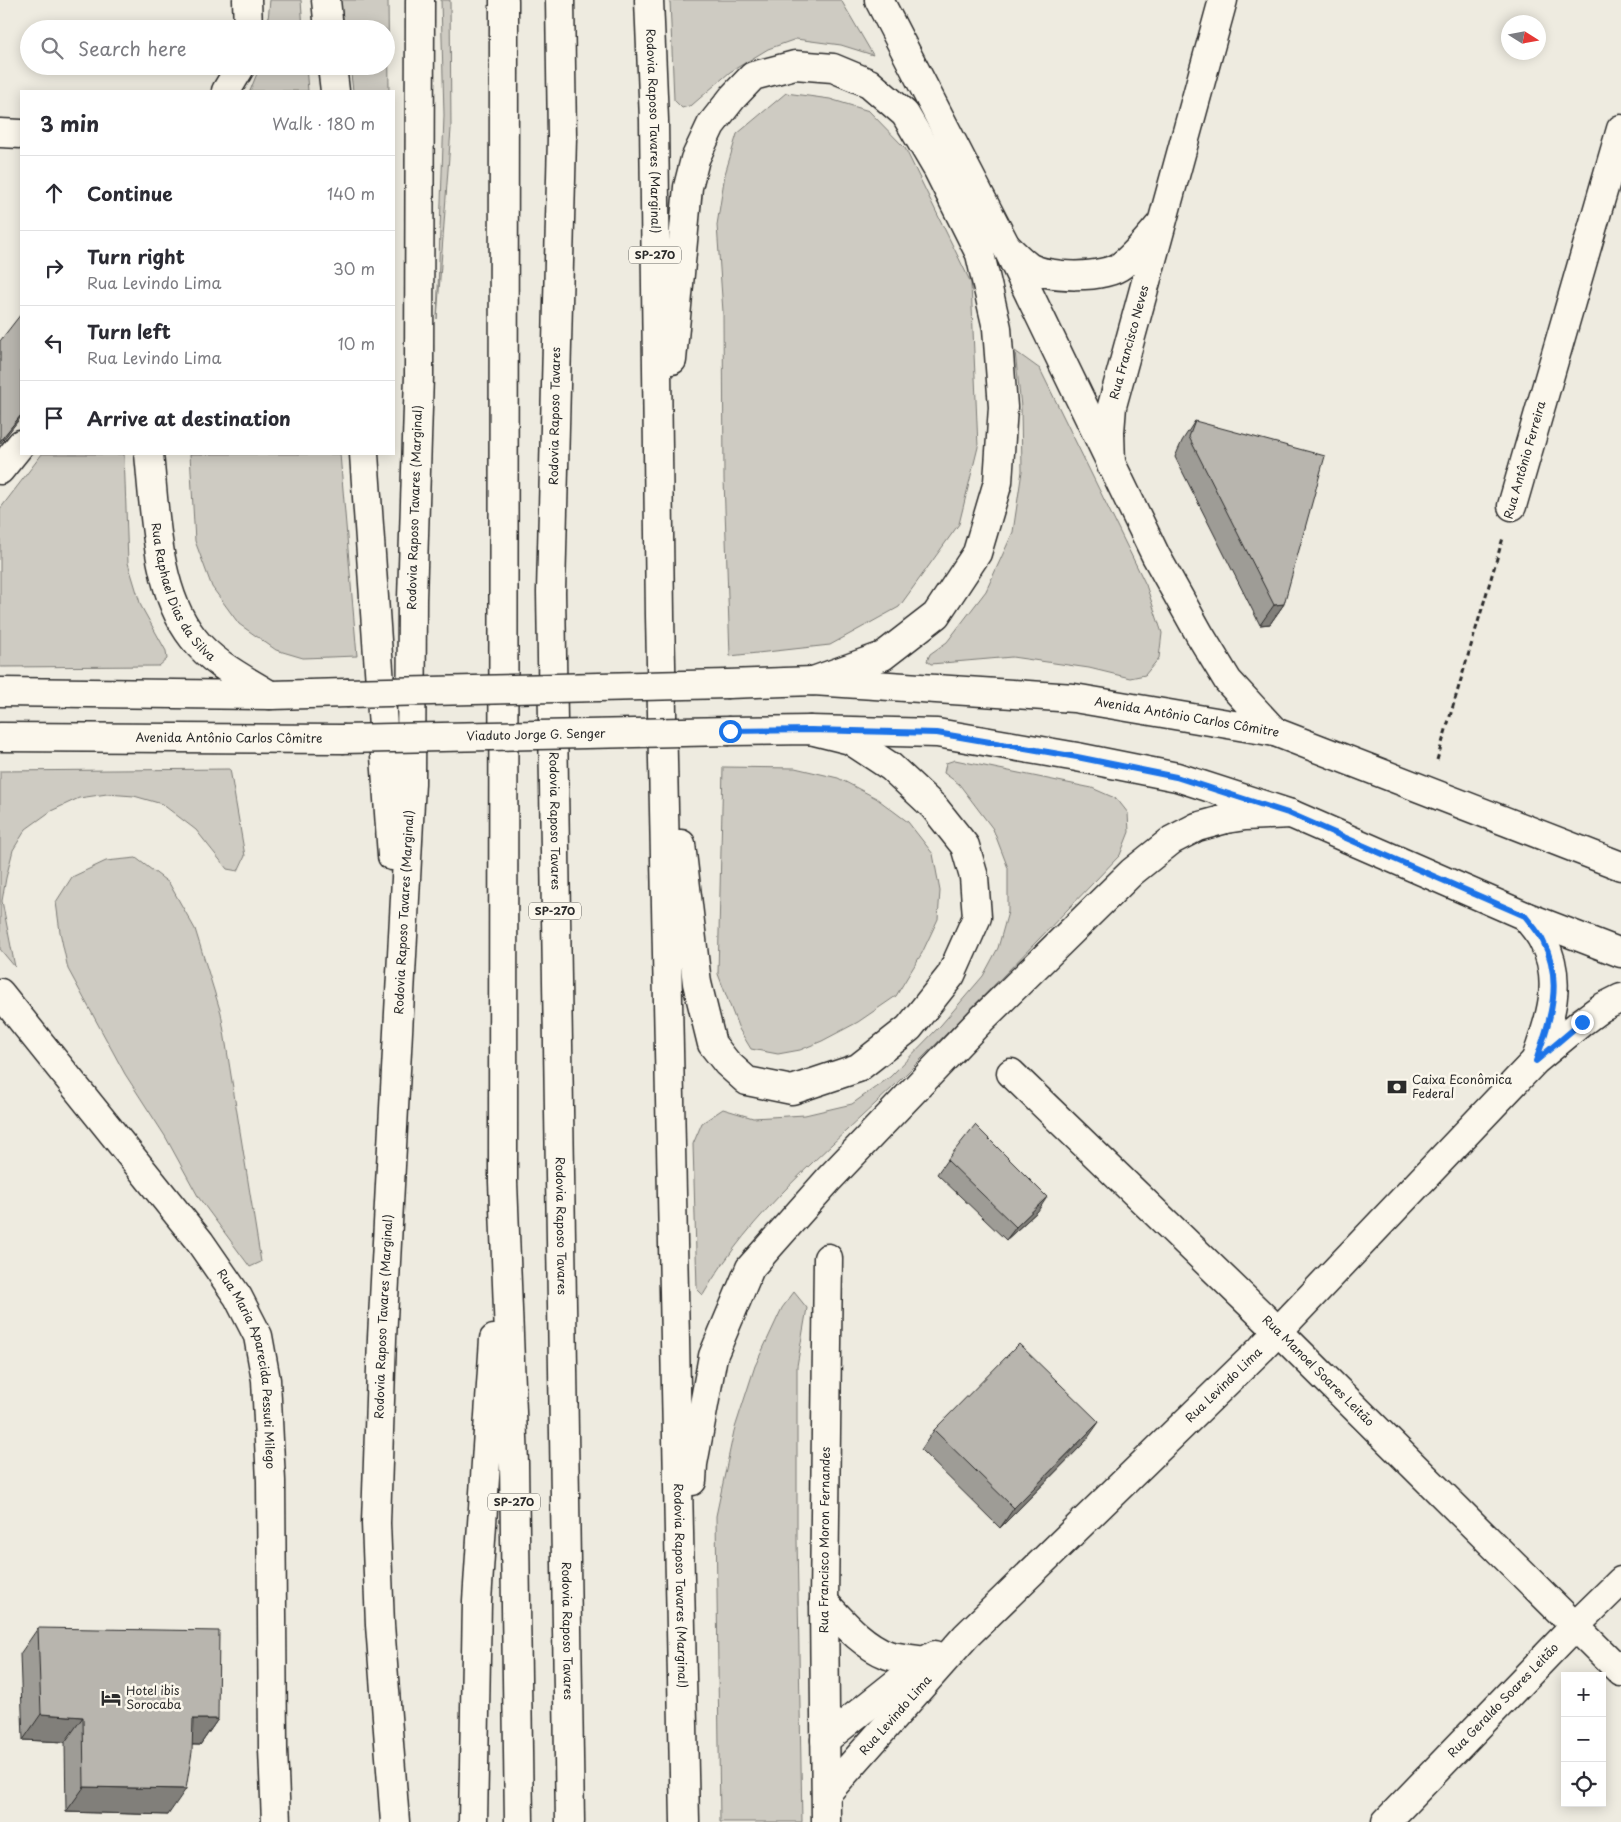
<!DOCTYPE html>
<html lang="en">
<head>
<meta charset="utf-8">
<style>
  body { margin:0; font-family:"Playpen Sans",sans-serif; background:#f7f7f7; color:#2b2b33 }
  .controls { position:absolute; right:15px; bottom:15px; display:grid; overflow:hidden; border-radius:0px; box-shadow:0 2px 12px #0003 }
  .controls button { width:45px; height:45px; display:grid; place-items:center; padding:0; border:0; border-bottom:1px solid #e1e1e2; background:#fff; color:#2b2b33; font:25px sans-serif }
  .compass { position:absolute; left:1501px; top:15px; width:45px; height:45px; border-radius:50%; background:#fff; box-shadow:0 2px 12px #0003; rotate:101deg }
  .stop { position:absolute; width:15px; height:15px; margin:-11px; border:4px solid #1a73e8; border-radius:50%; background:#fff }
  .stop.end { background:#1a73e8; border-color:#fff; box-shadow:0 1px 5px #0008 }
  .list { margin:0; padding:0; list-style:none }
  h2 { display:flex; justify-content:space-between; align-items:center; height:65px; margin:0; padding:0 20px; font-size:21px }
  h2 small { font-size:16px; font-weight:400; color:#7c7c81 }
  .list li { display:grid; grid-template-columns:32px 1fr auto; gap:15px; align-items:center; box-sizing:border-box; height:75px; padding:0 20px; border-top:1px solid #e1e1e2 }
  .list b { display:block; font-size:19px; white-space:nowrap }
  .list p { margin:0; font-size:16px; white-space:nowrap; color:#7c7c81 }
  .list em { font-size:16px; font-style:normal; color:#7c7c81 }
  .icon { flex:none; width:28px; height:28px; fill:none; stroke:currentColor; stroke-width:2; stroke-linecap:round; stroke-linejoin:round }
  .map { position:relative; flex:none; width:1621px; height:1822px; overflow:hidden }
  .search { position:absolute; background:#fff; box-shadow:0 2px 12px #0003; left:20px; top:20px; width:375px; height:55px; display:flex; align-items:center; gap:12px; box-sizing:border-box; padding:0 18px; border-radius:28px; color:#7c7c81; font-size:19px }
  .panel { position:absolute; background:#fff; box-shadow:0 2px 12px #0003; left:20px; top:90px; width:375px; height:365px; border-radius:0px }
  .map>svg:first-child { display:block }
  .green { fill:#cecbc2; stroke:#7c7b76 }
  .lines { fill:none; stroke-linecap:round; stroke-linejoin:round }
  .minor-casing { stroke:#2b2b2b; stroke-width:31 }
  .secondary-casing { stroke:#2b2b2b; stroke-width:31 }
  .trunk-casing { stroke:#2b2b2b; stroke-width:31 }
  .motorway-casing { stroke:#2b2b2b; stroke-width:31 }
  .path { stroke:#2b2b2b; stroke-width:3; stroke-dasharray:5 4; stroke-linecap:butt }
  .minor { stroke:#fbf7ec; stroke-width:28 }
  .secondary { stroke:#fbf7ec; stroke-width:28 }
  .trunk { stroke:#fbf7ec; stroke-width:28 }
  .motorway { stroke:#fbf7ec; stroke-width:28 }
  .secondary-bridge-casing { stroke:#2b2b2b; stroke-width:31; stroke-linecap:butt }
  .secondary-bridge { stroke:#fbf7ec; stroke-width:28 }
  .wall { fill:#9e9c96; stroke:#2b2b2b }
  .shaded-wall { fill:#817f7a; stroke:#2b2b2b }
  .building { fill:#b8b5ae; stroke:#2b2b2b }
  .route { stroke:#1a73e8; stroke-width:6 }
  .labels { text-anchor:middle; stroke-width:5; stroke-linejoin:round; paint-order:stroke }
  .shield { fill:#fbf7ec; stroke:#696865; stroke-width:1 }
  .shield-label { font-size:11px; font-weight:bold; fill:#2b2b2b }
  .street-label { font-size:12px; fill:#2b2b2b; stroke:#fbf7ec }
  .poi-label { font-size:12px; fill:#2b2b2b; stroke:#fbf7ec; text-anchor:start }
</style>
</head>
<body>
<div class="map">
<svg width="1621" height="1822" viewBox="0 0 1621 1822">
  <rect width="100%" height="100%" fill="#eeebe0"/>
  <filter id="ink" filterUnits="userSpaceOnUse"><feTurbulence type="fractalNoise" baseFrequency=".02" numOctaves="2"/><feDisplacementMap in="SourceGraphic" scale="10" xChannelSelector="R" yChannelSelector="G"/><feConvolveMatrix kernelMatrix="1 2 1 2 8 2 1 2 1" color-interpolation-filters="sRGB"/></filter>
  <g filter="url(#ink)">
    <g class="green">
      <polygon points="270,0 301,0 303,29 267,29"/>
      <polygon points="340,0 388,0 389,91 353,91 350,66 386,66 386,29 345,29"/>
      <polygon points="441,0 450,0 451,129 437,319 444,115"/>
      <polygon points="670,0 841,0 873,55 841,45 796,39 768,49 730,72 692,105 682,108 674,100"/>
      <polygon points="260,66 306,66 308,91 250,91"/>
      <polygon points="786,93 830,99 869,111 905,148 971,283 978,447 959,524 899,607 830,645 730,656 724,479 723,312 717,225 725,174 737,134"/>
      <polygon points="1015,351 1040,369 1146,585 1162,633 1159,658 1145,675 1130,678 1089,668 1012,657 931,664 927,661 930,654 947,642 986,591 1013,532 1022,471 1021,407"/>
      <polygon points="42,454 124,454 128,563 141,606 166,651 167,659 159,666 0,667 0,509"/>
      <polygon points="190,454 340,454 357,656 303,658 276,650 239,624 212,587 195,541"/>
      <path d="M955,760l137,28 25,11 11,14 1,19 -9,23c-75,78 -150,156 -227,232 -68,65 -142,125 -190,208l-6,-6 -4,-145 9,-21 21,-14 30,9 52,-3 47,-11 38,-27 51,-52 42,-49 15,-28 10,-36v-44l-15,-39 -34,-45 -15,-11 2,-10z"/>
      <polygon points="723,767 795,768 838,778 876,798 908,822 933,854 940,891 938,919 922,953 896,996 858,1022 822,1041 800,1050 778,1054 751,1049 739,1029 718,974"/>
      <polygon points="230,769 245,856 238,871 227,869 196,830 162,804 134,796 107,794 79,798 51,811 26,829 13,850 6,878 2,901 15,967 0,949 0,771"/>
      <polygon points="136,858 169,883 195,929 221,1013 261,1262 250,1267 199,1198 165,1136 125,1074 68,969 60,932 56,902 72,877 106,861"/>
      <polygon points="794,1292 807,1308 797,1366 797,1539 802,1822 720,1822 716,1516 734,1431 755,1366 782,1308"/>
    </g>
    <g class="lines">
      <defs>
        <g id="minor">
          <path d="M1006,246c7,7 15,15 23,21 19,11 75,12 93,-2 14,-11 26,-26 37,-39"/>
          <path id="s1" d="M1111,465l-1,-33 2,-26 111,-406"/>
          <polyline points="0,470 21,444"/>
          <polyline points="1512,506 1621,129"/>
          <path d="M1525,916c6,8 14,16 18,25 21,39 7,79 -7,118"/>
          <path id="s2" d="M1011,1073l267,258 343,341"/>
          <path d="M824,1602c19,20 38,43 64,53 11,3 24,4 36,6"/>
          <polyline points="825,1740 924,1661 935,1655"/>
          <path id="s3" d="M826,1794l140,-158 295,-287 274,-288 47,-39 19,-14 20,-10"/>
          <path id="s4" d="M826,1822l-2,-220 4,-344"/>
          <path id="s5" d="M1386,1822l189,-196 46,-45"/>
        </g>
        <g id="secondary">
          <polyline points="247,0 248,29"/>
          <polyline points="226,91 241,66"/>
          <polyline points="0,133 21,134"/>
          <path id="s6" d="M149,454c6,58 7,137 44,184 19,25 51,41 77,57"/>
          <path id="s7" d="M728,684l85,-3 261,17 201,34 346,134"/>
          <polyline points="0,692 272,695 346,693"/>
          <polyline points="730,731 810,730 937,733 1077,757 1177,777 1291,814 1525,916 1621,953"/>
          <path id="s8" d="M0,737l342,2"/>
          <path id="s9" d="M0,993l200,249 38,55 20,39 8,44 5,101 2,268 3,73"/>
        </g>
        <g id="trunk">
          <polyline points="326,0 329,29"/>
          <path id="s10" d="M649,0l5,120 6,496 25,1206"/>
          <polyline points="879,0 1006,246 1156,556 1200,635 1228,681 1275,732"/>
          <polyline points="332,66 335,91"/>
          <polyline points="672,360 688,187 695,159 711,125 733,97 753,76 795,65 833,68 869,83 905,114 938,170 980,254 997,328 1003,407 998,482 977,553 936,615 883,656 813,681"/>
          <polyline points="364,454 392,856"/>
          <polyline points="681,844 697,983 712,1044 727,1063 747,1081 792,1090 858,1068 909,1028 951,975 977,917 974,877 965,846 934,807 891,767 850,740 810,730"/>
          <polyline points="692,1481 693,1464 713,1356 750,1268 829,1179 981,1020 1132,872 1172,840 1197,827 1226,819 1245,816 1291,814"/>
          <path id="s11" d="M395,1822l-15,-197 -4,-102 6,-185 29,-555 1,-184 7,-224 1,-375"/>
        </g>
        <g id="motorway">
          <polyline points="504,0 503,1182 514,1463 519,1822"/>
          <path id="s12" d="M560,0l2,137 -11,455 19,1230"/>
          <polyline points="473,1822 477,1601 494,1339"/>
        </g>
      </defs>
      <use href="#minor" class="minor-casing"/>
      <use href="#secondary" class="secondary-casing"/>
      <use href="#trunk" class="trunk-casing"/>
      <use href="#motorway" class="motorway-casing"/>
      <polyline class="path" points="1437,760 1503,538"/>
      <use href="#minor" class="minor"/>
      <use href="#secondary" class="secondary"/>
      <use href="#trunk" class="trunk"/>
      <use href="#motorway" class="motorway"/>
      <defs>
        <g id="secondary-bridge">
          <polyline points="346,693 728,684"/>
          <path id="s13" d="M342,739l388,-8"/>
        </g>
      </defs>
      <use href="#secondary-bridge" class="secondary-bridge-casing"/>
      <use href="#secondary-bridge" class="secondary-bridge"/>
    </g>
    <g class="wall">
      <polygon points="1195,421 1284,604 1270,624 1260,625 1175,457 1182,441"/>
      <polygon points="947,1160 1038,1211 1006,1240 937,1174"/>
      <polygon points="934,1430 1085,1442 1000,1528 921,1450"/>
      <polygon points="38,1628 218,1719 200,1745 192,1745 168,1815 66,1812 65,1742 23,1740 20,1654"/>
    </g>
    <g class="shaded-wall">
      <polygon points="21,415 21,417 0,444 0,441"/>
      <polygon points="1284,604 1270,624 1260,625 1274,605"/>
      <polygon points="1047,1197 1038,1211 1006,1240 1016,1227"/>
      <polygon points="1099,1422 1085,1442 1000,1528 1014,1508"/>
      <polygon points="41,1714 83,1717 65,1742 23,1740"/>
      <polygon points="193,1719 218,1719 200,1745 175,1744"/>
      <polygon points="84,1787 186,1789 168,1815 66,1812"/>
    </g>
    <g class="building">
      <polygon points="21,314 21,415 0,441 0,341"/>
      <polygon points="1195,421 1325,456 1284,604 1274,605 1189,437"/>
      <polygon points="975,1125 1047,1197 1016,1227 947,1160"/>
      <polygon points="1019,1344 1099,1422 1014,1508 934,1430"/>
      <polygon points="38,1628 219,1631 218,1719 193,1719 192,1752 186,1789 84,1787 83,1717 41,1714"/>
    </g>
  </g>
  <g class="lines" filter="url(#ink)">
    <path class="route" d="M730,731l80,-1 127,3 140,24 99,20 115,37 234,102c6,8 14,16 18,25 21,41 7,79 -7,120l46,-39"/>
  </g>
  <defs>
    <symbol id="bank-bare" viewBox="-9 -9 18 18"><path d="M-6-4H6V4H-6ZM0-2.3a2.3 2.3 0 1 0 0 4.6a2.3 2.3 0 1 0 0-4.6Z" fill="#2b2b2b" stroke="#fbf7ec" stroke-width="2.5" paint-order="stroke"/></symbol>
    <symbol id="hotel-bare" viewBox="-9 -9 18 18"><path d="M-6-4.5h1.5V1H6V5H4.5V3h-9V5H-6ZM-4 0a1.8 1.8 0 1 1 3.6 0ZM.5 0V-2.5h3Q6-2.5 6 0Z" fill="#2b2b2b" stroke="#fbf7ec" stroke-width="2.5" paint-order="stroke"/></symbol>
  </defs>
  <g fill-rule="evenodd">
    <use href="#bank-bare" x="1383" y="1073" width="28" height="28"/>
    <use href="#hotel-bare" x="97" y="1684" width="28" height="28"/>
  </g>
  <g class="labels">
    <g class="shield">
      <rect x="629" y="246.5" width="52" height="17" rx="4"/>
      <rect x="529" y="902.5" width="52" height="17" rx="4"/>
      <rect x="488" y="1493.5" width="52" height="17" rx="4"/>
    </g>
    <g class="shield-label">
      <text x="655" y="259">SP-270</text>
      <text x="555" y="915">SP-270</text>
      <text x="514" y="1506">SP-270</text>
    </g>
    <g class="street-label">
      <text dy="4" stroke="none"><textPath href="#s10" startOffset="131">Rodovia Raposo Tavares (Marginal)</textPath></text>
      <text dy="4" stroke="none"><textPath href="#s1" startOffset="125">Rua Francisco Neves</textPath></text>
      <text transform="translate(555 416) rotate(-89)" y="4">Rodovia Raposo Tavares</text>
      <text transform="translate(1525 460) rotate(-74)" y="4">Rua Antônio Ferreira</text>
      <text dy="4" stroke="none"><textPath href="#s11" startOffset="1316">Rodovia Raposo Tavares (Marginal)</textPath></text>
      <text dy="4" stroke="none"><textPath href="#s6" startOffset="145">Rua Raphael Dias da Silva</textPath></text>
      <text dy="4" stroke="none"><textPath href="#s7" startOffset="461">Avenida Antônio Carlos Cômitre</textPath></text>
      <text dy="4" stroke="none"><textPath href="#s13" startOffset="194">Viaduto Jorge G. Senger</textPath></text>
      <text dy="4" stroke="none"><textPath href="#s8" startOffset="229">Avenida Antônio Carlos Cômitre</textPath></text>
      <text dy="4" stroke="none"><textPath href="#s12" startOffset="821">Rodovia Raposo Tavares</textPath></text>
      <text dy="4" stroke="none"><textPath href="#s11" startOffset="911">Rodovia Raposo Tavares (Marginal)</textPath></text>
      <text dy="4" stroke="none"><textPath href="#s12" startOffset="1226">Rodovia Raposo Tavares</textPath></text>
      <text dy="4" stroke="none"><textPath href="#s11" startOffset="506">Rodovia Raposo Tavares (Marginal)</textPath></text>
      <text dy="4" stroke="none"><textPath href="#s9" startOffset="459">Rua Maria Aparecida Pessuti Milego</textPath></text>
      <text dy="4" stroke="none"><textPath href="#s2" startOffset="428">Rua Manoel Soares Leitão</textPath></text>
      <text dy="4" stroke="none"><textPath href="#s3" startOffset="571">Rua Levindo Lima</textPath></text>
      <text dy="4" stroke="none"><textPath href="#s4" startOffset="282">Rua Francisco Moron Fernandes</textPath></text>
      <text dy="4" stroke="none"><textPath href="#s10" startOffset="1586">Rodovia Raposo Tavares (Marginal)</textPath></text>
      <text dy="4" stroke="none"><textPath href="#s12" startOffset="1631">Rodovia Raposo Tavares</textPath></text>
      <text dy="4" stroke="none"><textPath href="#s5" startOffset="169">Rua Geraldo Soares Leitão</textPath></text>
      <text dy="4" stroke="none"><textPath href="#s3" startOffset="105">Rua Levindo Lima</textPath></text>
    </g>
    <g class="poi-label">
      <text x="1412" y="1084">Caixa Econômica<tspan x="1412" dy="14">Federal</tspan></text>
      <text x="126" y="1695">Hotel ibis<tspan x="126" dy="14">Sorocaba</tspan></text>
    </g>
  </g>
</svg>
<div class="controls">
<button>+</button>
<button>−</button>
<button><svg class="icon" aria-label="locate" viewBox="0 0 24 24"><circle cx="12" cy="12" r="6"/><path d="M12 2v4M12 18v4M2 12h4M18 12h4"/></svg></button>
</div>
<svg class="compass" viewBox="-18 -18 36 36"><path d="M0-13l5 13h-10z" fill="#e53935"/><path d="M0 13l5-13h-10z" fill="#7c7c81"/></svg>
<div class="stop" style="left:730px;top:731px"></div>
<div class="stop end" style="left:1582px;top:1022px"></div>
<div class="search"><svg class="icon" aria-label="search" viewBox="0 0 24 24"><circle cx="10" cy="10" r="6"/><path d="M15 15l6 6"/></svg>Search here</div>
<section class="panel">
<h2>3 min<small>Walk · 180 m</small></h2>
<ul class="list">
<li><svg class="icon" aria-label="ahead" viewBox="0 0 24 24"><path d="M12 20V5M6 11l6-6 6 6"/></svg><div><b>Continue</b></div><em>140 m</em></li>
<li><svg class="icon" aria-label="right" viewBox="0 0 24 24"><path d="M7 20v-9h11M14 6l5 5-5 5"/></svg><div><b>Turn right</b><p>Rua Levindo Lima</p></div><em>30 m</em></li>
<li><svg class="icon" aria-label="left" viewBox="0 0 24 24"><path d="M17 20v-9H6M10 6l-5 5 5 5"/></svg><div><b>Turn left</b><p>Rua Levindo Lima</p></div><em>10 m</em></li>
<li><svg class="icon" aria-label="arrive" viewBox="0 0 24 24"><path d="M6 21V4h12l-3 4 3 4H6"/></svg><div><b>Arrive at destination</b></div></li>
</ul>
</section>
</div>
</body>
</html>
